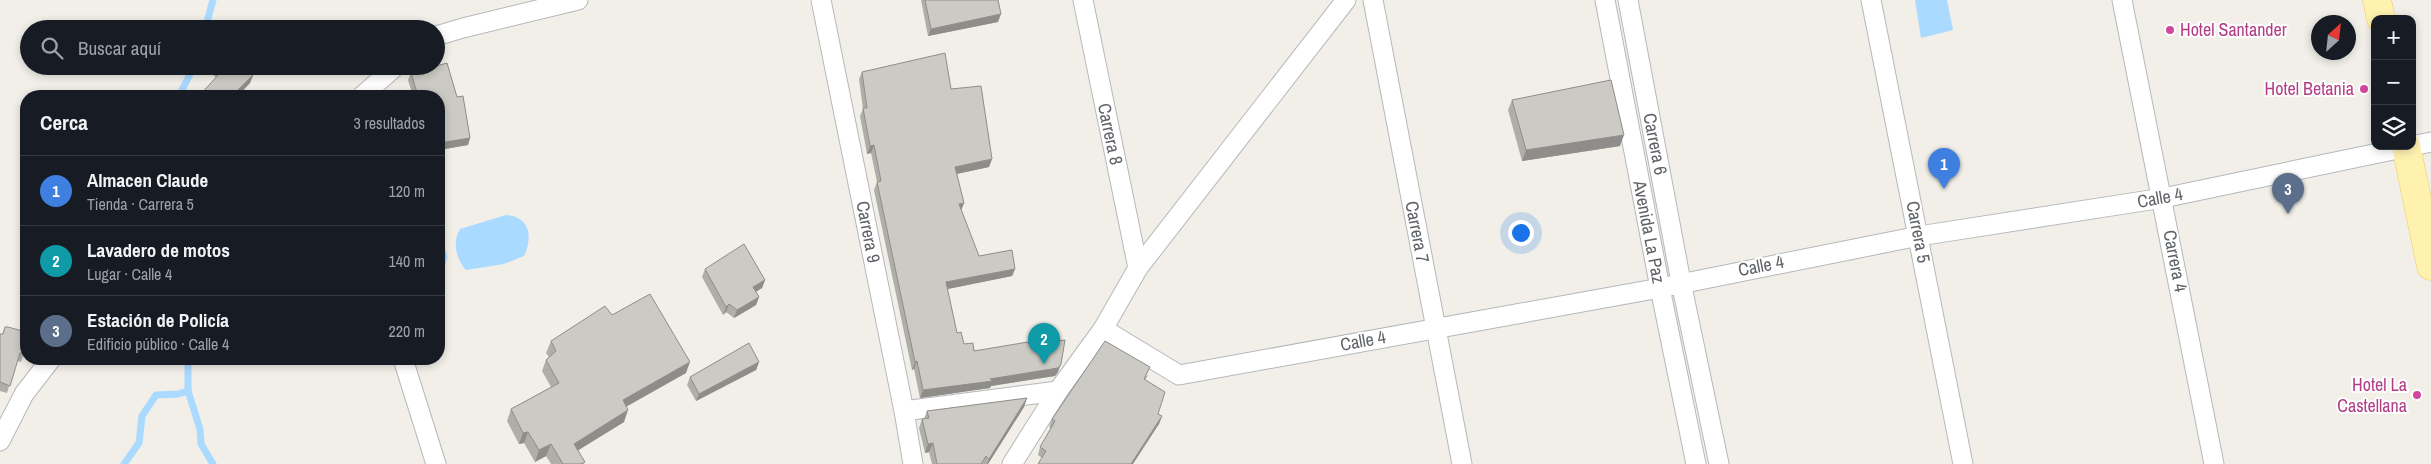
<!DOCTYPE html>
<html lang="es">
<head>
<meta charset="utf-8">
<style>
  body { margin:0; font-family:"Archivo Narrow",sans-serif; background:#242831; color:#f1f3f6 }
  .controls { position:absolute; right:15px; top:15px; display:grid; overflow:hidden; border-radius:10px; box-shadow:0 2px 8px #0003 }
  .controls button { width:45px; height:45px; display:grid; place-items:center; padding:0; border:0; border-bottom:1px solid #363941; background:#171b24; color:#f1f3f6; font:25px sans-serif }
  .compass { position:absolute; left:2311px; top:15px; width:45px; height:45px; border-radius:50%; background:#171b24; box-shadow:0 2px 8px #0003; rotate:27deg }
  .you { position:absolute; left:1520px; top:232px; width:18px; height:18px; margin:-12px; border:4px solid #fff; border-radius:50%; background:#1a73e8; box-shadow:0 0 0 8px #1a73e833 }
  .badge { display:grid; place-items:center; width:32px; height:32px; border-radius:50%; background:#ea4335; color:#fff; font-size:16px; font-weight:700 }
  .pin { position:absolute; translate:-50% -41px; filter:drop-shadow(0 1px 2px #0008) }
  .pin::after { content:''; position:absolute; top:26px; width:18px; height:15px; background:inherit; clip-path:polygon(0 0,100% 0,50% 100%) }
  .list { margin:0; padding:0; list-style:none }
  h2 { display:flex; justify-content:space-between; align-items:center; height:65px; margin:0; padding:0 20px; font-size:21px }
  h2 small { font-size:16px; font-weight:400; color:#9ea1a6 }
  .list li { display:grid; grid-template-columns:32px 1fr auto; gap:15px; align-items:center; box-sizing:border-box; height:70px; padding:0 20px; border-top:1px solid #363941 }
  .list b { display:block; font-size:19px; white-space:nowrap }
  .list p { margin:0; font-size:16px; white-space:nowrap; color:#9ea1a6 }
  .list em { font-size:16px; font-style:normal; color:#9ea1a6 }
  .icon { flex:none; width:28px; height:28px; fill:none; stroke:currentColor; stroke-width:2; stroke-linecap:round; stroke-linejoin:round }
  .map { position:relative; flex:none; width:2431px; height:464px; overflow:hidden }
  .search { position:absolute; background:#171b24; box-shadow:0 2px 8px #0003; left:20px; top:20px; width:425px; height:55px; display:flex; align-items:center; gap:12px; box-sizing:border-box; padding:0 18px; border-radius:28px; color:#9ea1a6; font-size:19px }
  .panel { position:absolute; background:#171b24; box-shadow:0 2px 8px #0003; left:20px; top:90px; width:425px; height:275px; border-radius:20px }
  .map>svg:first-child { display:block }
  .water { fill:#aadaff }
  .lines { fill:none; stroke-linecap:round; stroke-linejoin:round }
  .stream { stroke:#aadaff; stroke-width:7 }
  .minor-casing { stroke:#b5b8bc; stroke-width:21 }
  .primary-casing { stroke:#f2c960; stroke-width:29 }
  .minor { stroke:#fff; stroke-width:19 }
  .primary { stroke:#fff2af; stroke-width:28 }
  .wall { fill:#afaea9 }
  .shaded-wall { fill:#8f8d8a }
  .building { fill:#cccac5; stroke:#8f8d8a }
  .hotel-dot { fill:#d1479c; stroke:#fff; stroke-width:2 }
  .labels { text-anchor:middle; stroke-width:4; stroke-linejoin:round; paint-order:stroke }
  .hotel-label { font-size:18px; fill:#b23c85; stroke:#fff; text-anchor:end }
  .street-label { font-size:18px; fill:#5f6368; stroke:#fff }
</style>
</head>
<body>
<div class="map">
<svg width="2431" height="464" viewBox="0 0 2431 464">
  <rect width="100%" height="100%" fill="#f1efe8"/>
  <g class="water">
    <polygon points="1915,0 1947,0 1953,30 1921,38"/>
    <path d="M506,215c24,1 27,23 18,41l-20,8 -38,6c-10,-11 -14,-28 -6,-41z"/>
    <path d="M441,241c11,18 5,20 -2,37v-36z"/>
    <polygon points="439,290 442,341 439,342"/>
  </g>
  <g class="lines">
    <g class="stream">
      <polyline points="205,29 213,0"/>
      <polyline points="179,96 194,66"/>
      <polyline points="188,359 188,391 200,429 201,444 213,464"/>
      <polyline points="124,464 139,443 142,416 156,395 178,394 188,391"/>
    </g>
    <defs>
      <g id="minor">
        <polyline points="821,0 904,411 913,464"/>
        <polyline points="1083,0 1138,268"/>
        <polyline points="1373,0 1462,464"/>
        <polyline points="1605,0 1660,288 1696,464"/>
        <polyline points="1628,0 1681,282 1719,464"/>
        <polyline points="1871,0 1963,464"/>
        <polyline points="2122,0 2214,464"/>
        <polyline points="436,36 463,28 578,0"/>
        <polyline points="362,96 396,66"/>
        <polyline points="1103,329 1179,375 1660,288 1919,236 2163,198 2431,142"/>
        <polyline points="403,359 436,464"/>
        <polyline points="904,411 1058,391"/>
        <polyline points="0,441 24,394 51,359"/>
        <polyline points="1012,464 1058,391 1103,329 1138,268 1346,0"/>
      </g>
      <g id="primary">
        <polyline points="2377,0 2381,19"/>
        <polyline points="2406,146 2431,266"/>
      </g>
    </defs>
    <use href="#minor" class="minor-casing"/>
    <use href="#primary" class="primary-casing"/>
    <use href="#minor" class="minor"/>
    <use href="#primary" class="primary"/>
  </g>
  <g class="wall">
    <polygon points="921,0 998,0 998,22 928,36"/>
    <polygon points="447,63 457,97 463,96 470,138 468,145 439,150 439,96 413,96 408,80 411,73"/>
    <polygon points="206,66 245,66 253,75 250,83 241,93 216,78"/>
    <polygon points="862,72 951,89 992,159 989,167 956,174 964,203 961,210 979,256 1015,269 1012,276 947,289 957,333 964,344 974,351 1029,344 1058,372 1055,376 991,386 990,388 920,398 914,369 912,370 874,190 877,182 871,153 867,154 860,116 863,109 859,79"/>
    <polygon points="1512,100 1620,146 1522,161 1508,110"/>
    <polygon points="705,269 765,280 762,288 756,292 759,297 756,305 734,318 726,312 723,315 702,277"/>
    <polygon points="612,315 686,373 626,407 624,422 578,450 584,464 551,464 546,456 535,462 524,443 519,444 507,421 511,409 551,387 542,371 546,360 549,357 546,353 551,341"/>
    <polygon points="5,327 24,354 21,362 17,361 7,393 0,391 0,334 2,334"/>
    <polygon points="759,362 756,370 696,401 687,385 690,377"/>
    <polygon points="1148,375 1145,380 1158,414 1162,416 1159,424 1042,458 1038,455 1040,447 1051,428 1049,427 1052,419"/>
    <polygon points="1027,398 1024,407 988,464 932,464 929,452 925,453 919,428 922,419 924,419 927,411"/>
  </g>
  <g class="shaded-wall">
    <polygon points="1001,14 998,22 928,36 931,29"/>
    <polygon points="253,75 250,83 237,96 238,90"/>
    <polygon points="1624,135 1620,146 1522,161 1526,150"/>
    <polygon points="470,138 468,145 439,150 439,143"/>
    <polygon points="874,145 871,153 867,154 870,146"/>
    <polygon points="992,159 989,167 952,175 955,167"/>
    <polygon points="964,203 961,211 959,204"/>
    <polygon points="1015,269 1012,276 943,290 946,282"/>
    <polygon points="765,280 762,288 750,295 753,287"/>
    <polygon points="759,297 756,305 734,318 737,310"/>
    <polygon points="729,304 726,312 723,315 726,307"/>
    <polygon points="917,361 914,369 912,370 915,362"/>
    <polygon points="690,362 686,373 618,411 623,400"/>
    <polygon points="759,362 756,370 696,401 699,394"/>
    <polygon points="1061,364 1058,372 1055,376 991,386 990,388 920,398 923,390 990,379"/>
    <polygon points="1027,398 1024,407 988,464 987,464 989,459"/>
    <polygon points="628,410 624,422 569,456 574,444"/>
    <polygon points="1162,416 1159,424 1133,464 1131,464"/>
    <polygon points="528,432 524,443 519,444 523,433"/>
    <polygon points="933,443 929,452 925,453 928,444"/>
    <polygon points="551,444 546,456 535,462 539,450"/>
  </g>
  <g class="building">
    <polygon points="925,0 998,0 1001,14 931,29"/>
    <polygon points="945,53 951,89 981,86 992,159 955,167 964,203 959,204 979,256 1012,250 1015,269 946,282 957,333 961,332 964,344 973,343 974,351 1028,342 1029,344 1065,340 1061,364 1058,368 990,379 993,381 923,390 917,361 915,362 877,182 881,181 874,145 870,146 863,108 867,108 862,72"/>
    <polygon points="447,63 457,97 463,96 470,138 439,143 439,96 418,96 411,73"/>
    <polygon points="216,66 245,66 253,75 238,90 244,96 199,96 221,72"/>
    <polygon points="1611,80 1624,135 1526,150 1512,100"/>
    <polygon points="744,244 765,280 753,287 759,297 737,310 729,304 726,307 705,269"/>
    <polygon points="650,294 690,362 623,400 628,410 574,444 585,462 581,464 563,464 551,444 539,450 528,432 523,433 511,409 559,383 546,360 556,351 551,341 605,306 612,315"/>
    <polygon points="5,327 8,327 26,332 26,343 24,354 20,353 10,386 0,382 0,334 3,334"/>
    <polygon points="1105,341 1150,367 1144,379 1165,392 1158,414 1162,416 1131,464 1038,464 1046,451 1040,447 1055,421 1052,419"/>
    <polygon points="749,343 759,362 699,394 690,377"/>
    <polygon points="1027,398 989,459 986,456 981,464 937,464 933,443 928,444 922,419 929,418 927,411"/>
  </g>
  <g class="hotel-dot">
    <circle cx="2170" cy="30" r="5"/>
    <circle cx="2364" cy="89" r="5"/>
    <circle cx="2417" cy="395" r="5"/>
  </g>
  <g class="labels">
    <g class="hotel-label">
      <text x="2180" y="36" text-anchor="start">Hotel Santander</text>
      <text x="2354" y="95">Hotel Betania</text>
      <text x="2407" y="391">Hotel La<tspan x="2407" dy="21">Castellana</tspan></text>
    </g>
    <g class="street-label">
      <text transform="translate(1110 134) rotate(78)" y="6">Carrera 8</text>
      <text transform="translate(1655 144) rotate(79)" y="6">Carrera 6</text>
      <text transform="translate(2160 198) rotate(-10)" y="6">Calle 4</text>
      <text transform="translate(868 232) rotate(79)" y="6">Carrera 9</text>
      <text transform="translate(1417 232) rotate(79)" y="6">Carrera 7</text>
      <text transform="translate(1649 232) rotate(79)" y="6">Avenida La Paz</text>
      <text transform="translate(1918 232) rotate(79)" y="6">Carrera 5</text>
      <text transform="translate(2175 261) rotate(79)" y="6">Carrera 4</text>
      <text transform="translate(1761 266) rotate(-11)" y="6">Calle 4</text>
      <text transform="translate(1363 341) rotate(-10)" y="6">Calle 4</text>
    </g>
  </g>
</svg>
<div class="controls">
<button>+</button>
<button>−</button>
<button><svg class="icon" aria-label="layers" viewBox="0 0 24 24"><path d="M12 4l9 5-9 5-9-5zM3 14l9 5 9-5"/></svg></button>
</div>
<svg class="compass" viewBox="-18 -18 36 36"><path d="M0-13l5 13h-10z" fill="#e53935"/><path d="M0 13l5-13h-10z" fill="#9ea1a6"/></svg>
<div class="you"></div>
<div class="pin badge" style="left:1944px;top:189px;background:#3f7fe0">1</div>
<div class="pin badge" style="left:1044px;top:364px;background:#0f9aa8">2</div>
<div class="pin badge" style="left:2288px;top:214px;background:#5c6f8a">3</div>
<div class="search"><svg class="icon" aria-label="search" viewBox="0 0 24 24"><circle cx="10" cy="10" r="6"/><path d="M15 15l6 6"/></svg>Buscar aquí</div>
<section class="panel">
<h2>Cerca<small>3 resultados</small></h2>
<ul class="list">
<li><span class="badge" style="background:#3f7fe0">1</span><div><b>Almacen Claude</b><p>Tienda · Carrera 5</p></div><em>120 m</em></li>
<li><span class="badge" style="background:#0f9aa8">2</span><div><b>Lavadero de motos</b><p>Lugar · Calle 4</p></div><em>140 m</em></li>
<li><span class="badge" style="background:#5c6f8a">3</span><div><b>Estación de Policía</b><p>Edificio público · Calle 4</p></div><em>220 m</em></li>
</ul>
</section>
</div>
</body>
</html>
